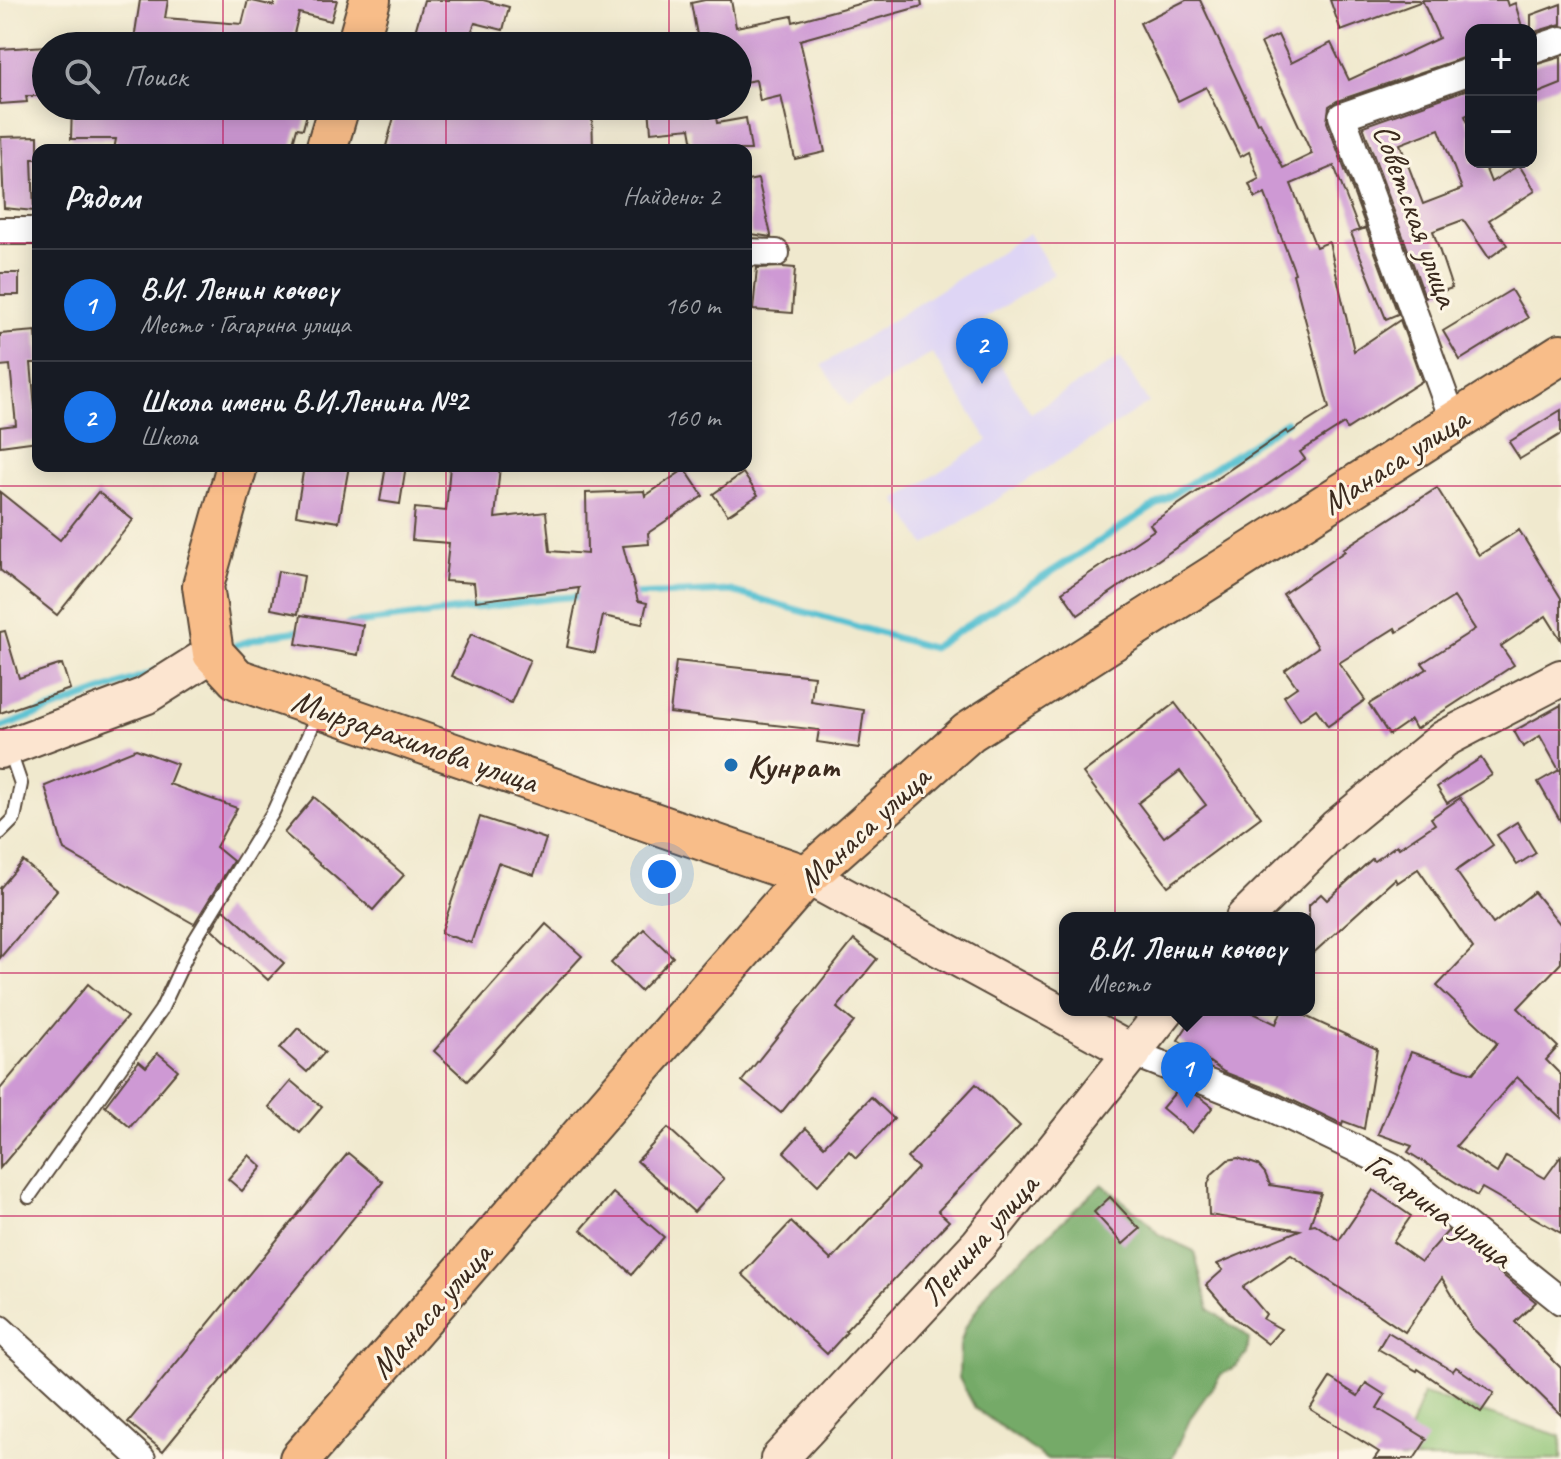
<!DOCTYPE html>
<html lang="ru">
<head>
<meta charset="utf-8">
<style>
  body { margin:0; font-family:Caveat,sans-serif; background:#20242c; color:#f1f3f6 }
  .controls { position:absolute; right:24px; top:24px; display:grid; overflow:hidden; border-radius:16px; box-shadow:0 4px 20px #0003 }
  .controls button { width:72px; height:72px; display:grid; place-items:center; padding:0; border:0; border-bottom:2px solid #363941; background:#171b24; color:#f1f3f6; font:40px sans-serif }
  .you { position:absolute; left:662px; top:874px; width:28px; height:28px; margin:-20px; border:6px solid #fff; border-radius:50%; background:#1a73e8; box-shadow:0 0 0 12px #1a73e833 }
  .badge { display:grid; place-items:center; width:52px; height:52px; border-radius:50%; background:#1a73e8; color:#fff; font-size:26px; font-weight:700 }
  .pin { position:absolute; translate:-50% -66px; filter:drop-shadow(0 2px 4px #0008) }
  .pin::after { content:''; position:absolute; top:42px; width:28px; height:24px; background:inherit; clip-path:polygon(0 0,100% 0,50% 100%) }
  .popup { position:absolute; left:1059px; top:912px; width:256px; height:104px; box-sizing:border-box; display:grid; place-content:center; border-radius:16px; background:#171b24; filter:drop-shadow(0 2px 6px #0005); font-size:26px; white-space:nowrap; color:#9ea1a6 }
  .popup b { font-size:30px; color:#f1f3f6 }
  .popup::after { content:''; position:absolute; left:50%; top:100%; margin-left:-16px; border:16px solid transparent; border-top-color:#171b24 }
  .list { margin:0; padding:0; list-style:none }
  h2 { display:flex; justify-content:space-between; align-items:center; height:104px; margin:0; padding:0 32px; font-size:34px }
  h2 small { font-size:26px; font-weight:400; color:#9ea1a6 }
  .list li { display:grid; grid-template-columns:52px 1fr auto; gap:24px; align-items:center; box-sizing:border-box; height:112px; padding:0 32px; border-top:2px solid #363941 }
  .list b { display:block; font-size:30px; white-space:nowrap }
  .list p { margin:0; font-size:26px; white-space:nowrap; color:#9ea1a6 }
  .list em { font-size:26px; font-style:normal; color:#9ea1a6 }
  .icon { flex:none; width:44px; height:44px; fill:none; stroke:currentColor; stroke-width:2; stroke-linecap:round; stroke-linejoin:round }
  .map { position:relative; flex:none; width:1561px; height:1459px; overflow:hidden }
  .search { position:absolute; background:#171b24; box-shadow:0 4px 20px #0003; left:32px; top:32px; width:720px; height:88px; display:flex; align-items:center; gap:20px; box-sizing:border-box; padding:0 28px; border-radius:44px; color:#9ea1a6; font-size:30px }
  .panel { position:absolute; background:#171b24; box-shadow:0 4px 20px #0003; left:32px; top:144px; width:720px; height:328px; border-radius:16px }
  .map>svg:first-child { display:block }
  .built { fill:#ded5f5 }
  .green { fill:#90c476; stroke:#66774a; stroke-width:2 }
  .forest { fill:#74aa67; stroke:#586a42; stroke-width:2 }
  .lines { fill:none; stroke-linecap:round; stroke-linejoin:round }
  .stream { stroke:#55c0d1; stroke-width:7 }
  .building { fill:#ce99d4; fill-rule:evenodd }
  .lane-casing { stroke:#564738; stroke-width:16 }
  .street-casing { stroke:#564738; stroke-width:30 }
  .secondary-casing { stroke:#564738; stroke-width:40 }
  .primary-casing { stroke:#564738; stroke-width:44 }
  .lane { stroke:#fff; stroke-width:12 }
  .street { stroke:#fff; stroke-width:26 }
  .secondary { stroke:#fce5d0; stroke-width:36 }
  .primary { stroke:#f8bd89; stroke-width:40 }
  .grid { fill:none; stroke:#c2185b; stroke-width:2; stroke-opacity:0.55 }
  .poi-dot { fill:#1f6fb2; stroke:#fcf5e5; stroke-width:3 }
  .labels { text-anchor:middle; stroke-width:6; stroke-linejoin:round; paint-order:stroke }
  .street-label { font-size:34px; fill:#3b2a1e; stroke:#fcf5e5 }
  .poi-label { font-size:34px; font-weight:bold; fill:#3b2a1e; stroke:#fcf5e5; text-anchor:start }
</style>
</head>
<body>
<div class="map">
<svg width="1561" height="1459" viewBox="0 0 1561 1459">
  <rect width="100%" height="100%" fill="#fcf5e5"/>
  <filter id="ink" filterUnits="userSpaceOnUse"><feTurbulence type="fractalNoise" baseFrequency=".0125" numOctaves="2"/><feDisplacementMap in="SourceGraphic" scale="16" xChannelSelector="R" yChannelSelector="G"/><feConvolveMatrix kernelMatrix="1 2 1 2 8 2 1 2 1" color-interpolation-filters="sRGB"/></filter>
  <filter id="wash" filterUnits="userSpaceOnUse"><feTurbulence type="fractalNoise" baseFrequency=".006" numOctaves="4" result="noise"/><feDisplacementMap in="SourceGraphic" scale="32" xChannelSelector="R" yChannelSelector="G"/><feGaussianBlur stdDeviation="1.8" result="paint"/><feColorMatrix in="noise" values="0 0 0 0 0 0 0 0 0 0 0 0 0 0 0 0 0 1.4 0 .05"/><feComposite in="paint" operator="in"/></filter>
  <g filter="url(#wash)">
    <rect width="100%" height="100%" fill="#f0e9ce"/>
    <polygon class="built" points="1029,233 1054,274 975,325 1031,413 1120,357 1149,403 925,545 896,500 988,440 932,353 848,405 822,365"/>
    <polygon class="green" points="1423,1394 1561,1436 1561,1459 1400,1459"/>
    <polygon class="forest" points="1102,1184 1145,1219 1158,1234 1194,1251 1209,1309 1249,1338 1247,1354 1236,1366 1221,1375 1191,1417 1172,1459 1046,1459 975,1408 959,1378 960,1345 965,1328 993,1284 1022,1259"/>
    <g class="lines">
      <g class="stream">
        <polyline points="630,595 731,591 932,648 1286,422"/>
        <polyline points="348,624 555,598 585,596"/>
        <polyline points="236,645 270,635 307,630"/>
        <polyline points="0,728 156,671"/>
      </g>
    </g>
    <g id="blocks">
      <g class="building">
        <polygon points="140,0 168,0 165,18 242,24 248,0 274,6 274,0 337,0 331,21 299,13 291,46 133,46"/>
        <polygon points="424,0 483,0 509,7 503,30 475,23 466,46 411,46"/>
        <polygon points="705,0 731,0 736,27 792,16 793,22 873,0 921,0 922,6 800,40 825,152 795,159 781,96 760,101 756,80 738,83 738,46 688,46 687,37 697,35 691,3"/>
        <polygon points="1186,0 1200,0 1257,123 1260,122 1283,168 1312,154 1261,43 1278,35 1291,63 1331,43 1349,80 1439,38 1422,0 1506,0 1508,6 1515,3 1523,30 1471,30 1471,55 1337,101 1329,106 1327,122 1366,227 1359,230 1334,166 1291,184 1316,247 1329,242 1354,351 1400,320 1422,381 1347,429 1344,424 1300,452 1305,459 1078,615 1062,592 1154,530 1150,524 1286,431 1288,434 1329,408 1293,274 1295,273 1265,194 1255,198 1249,184 1259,179 1249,152 1240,157 1206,87 1178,101 1140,23"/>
        <polygon points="1330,0 1419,0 1420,2 1341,31"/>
        <polygon points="1561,4 1561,24 1531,33 1531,15"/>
        <polygon points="46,46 46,96 26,96 27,102 0,104 0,49"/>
        <polygon points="1561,57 1561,84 1531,96 1531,66"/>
        <path d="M1471,88v25l-6,3 6,14v32h12l8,20 28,-17 16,26 -46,29 18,25 -18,13 -26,-38 -30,11 19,57 -27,9 -62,-171zM1439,129l23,60 -39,15 -23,-60z"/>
        <polygon points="72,106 309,106 303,129 297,128 291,150 114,150 116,139 71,139"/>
        <polygon points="397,106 592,106 593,150 385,150"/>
        <polygon points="649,106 714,106 717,123 746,118 751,150 694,150 690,128 651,132"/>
        <polygon points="38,136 38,159 32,159 34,211 4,208 1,137"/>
        <polygon points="758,179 771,235 771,237 751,234 747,181"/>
        <polygon points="1366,228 1398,314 1386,319 1351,233"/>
        <polygon points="783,267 795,268 792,313 753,310 757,268"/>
        <rect x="0" y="273" width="19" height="22"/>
        <polygon points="1511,290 1528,318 1460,360 1443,331"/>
        <polygon points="36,331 38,363 31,363 38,441 0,446 0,427 16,425 10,365 0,366 0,334"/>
        <polygon points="1561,410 1561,434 1520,459 1509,442"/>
        <polygon points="304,466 349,466 339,522 296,515"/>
        <polygon points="386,466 406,466 400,504 380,501"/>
        <polygon points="450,466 500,466 495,518 546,512 550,551 587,554 586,493 644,491 645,496 685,469 703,496 648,533 649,544 623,546 638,601 647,603 642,624 603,616 595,653 567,647 579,588 476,601 474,583 445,581 449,543 412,540 415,508 446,511"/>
        <polygon points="743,473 758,495 728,515 713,494"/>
        <polygon points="1437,488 1479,555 1519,530 1561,598 1561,640 1546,616 1501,646 1514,665 1416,729 1411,720 1389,735 1369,704 1427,669 1422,663 1475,629 1454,597 1397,632 1395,628 1339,663 1365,700 1328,726 1316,709 1300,720 1284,696 1297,687 1285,670 1318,647 1283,594 1345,551 1343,549"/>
        <polygon points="0,492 60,540 98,492 133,520 57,615 0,570"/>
        <polygon points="278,571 304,576 298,614 271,609"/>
        <polygon points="301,615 363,625 358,655 296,644"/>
        <polygon points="5,631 19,678 62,664 70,689 0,713 0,632"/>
        <polygon points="471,634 530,660 511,703 452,676"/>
        <polygon points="676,661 814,676 811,702 864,710 859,748 817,742 819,730 670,713"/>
        <path d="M1175,703l86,114 -93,69 -85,-113zM1180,771l26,34 -42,32 -26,-34z"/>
        <polygon points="1561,705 1561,822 1538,782 1559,770 1540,736 1523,747 1514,731"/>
        <polygon points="136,749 177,764 169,784 237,808 216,847 233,861 194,924 64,850 45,786"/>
        <polygon points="1481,758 1492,775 1447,803 1437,787"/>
        <polygon points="314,797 404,875 373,910 284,833"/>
        <polygon points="1460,798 1493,845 1456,871 1493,924 1534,892 1561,925 1561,963 1518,1008 1558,1047 1546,1060 1561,1075 1561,1118 1517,1077 1456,1146 1497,1173 1506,1156 1545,1178 1561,1156 1561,1233 1482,1188 1477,1196 1408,1152 1412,1146 1378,1134 1411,1052 1473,1073 1497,1043 1437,986 1473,948 1418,869 1397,883 1395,879 1309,957 1309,905 1321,894 1327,900 1372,859 1374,861 1397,845 1399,848 1435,824 1431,818"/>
        <polygon points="480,817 546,839 534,875 498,863 471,943 441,933"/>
        <polygon points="1517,822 1536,853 1517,865 1497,835"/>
        <polygon points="23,861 57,890 0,958 0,888"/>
        <polygon points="224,909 284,963 268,980 212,929"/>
        <polygon points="546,924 582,956 467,1081 434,1051"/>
        <polygon points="644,929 673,957 640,991 611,963"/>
        <polygon points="854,940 877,959 837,1008 854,1022 781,1113 742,1081"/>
        <polygon points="88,984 127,1017 0,1168 0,1089"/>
        <polygon points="1198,1010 1247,1010 1276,1024 1282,1010 1292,1010 1377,1049 1364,1129 1343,1121 1342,1124 1273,1091 1224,1072 1178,1040"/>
        <polygon points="298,1028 325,1052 307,1072 280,1048"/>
        <polygon points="158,1053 178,1070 130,1127 105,1106 139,1061 146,1067"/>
        <polygon points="291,1081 322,1107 300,1133 269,1107"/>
        <polygon points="976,1084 1020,1126 938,1211 949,1221 845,1331 847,1332 827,1354 742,1274 791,1222 831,1260 918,1168 907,1158"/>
        <polygon points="1179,1088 1200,1097 1213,1107 1192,1133 1162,1108"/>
        <polygon points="871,1097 894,1119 856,1158 849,1151 818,1185 784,1152 806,1128 824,1146"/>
        <polygon points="668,1128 724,1179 694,1212 637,1161"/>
        <polygon points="348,1153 383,1182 163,1451 128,1422"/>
        <polygon points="249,1155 262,1167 242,1191 228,1179"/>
        <polygon points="1238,1158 1258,1165 1265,1173 1270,1185 1321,1193 1310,1225 1315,1224 1339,1240 1373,1190 1411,1216 1393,1242 1421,1262 1448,1231 1536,1302 1515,1322 1561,1368 1561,1415 1472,1328 1442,1278 1405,1332 1291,1255 1243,1287 1266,1314 1263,1319 1281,1329 1268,1344 1234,1318 1206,1285 1223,1270 1217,1264 1300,1230 1209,1215 1208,1184 1212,1174 1228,1160"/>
        <polygon points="613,1193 664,1237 632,1274 581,1230"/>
        <polygon points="1110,1197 1140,1229 1123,1244 1094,1212"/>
        <polygon points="1388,1332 1453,1371 1456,1367 1494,1393 1481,1412 1418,1369 1417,1371 1378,1349"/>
        <polygon points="1330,1378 1358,1396 1366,1383 1385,1395 1377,1408 1427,1439 1414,1459 1374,1459 1379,1452 1310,1409"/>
      </g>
    </g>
  </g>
  <g filter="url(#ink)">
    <use href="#blocks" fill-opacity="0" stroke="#564738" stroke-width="2"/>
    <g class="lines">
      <defs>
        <g id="lane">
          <polyline points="0,833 14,819 21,784 9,749"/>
          <polyline points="29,1197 161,1010 191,946 273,812 318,714"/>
        </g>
        <g id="street">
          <polyline points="1531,50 1561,40"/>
          <polyline points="0,231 38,231"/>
          <polyline points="746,252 776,253"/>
          <polyline points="1454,422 1342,116 1471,71"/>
          <polyline points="1133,1053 1267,1106 1392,1166 1561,1301"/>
          <polyline points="0,1329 142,1459"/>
        </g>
        <g id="secondary">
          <polyline points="0,750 145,696 213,653"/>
          <polyline points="807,876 1133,1053"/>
          <polyline points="1244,918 1336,828 1444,739 1561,678"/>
          <polyline points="779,1459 979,1244 1166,1010"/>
        </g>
        <g id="primary">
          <polyline points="357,46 370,0"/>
          <polyline points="326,150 339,106"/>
          <polyline points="237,466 203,586 213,653 237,679 807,876"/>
          <polyline points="300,1459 807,876 969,732 1561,354"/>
        </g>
      </defs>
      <use href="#lane" class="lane-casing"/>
      <use href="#street" class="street-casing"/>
      <use href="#secondary" class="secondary-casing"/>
      <use href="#primary" class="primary-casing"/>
      <use href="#lane" class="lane"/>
      <use href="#street" class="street"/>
      <use href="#secondary" class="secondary"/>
      <use href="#primary" class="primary"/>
    </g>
  </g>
  <path class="grid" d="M223,0v46M446,0v46M669,0v46M892,0v1459M1115,0v1459M1338,0v1459M223,106v44M446,106v44M669,106v44M0,243h38M746,243h815M223,466v993M446,466v993M669,466v993M0,486h1561M0,730h1561M0,973h1561M0,1216h1561"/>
  <circle class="poi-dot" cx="731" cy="765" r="8"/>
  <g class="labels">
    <g class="street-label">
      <text transform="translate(1417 215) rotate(70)" y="12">Советская улица</text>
      <text transform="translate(1394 460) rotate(-33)" y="12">Манаса улица</text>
      <text transform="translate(415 740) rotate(19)" y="12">Мырзарахимова улица</text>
      <text transform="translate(863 828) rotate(-43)" y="12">Манаса улица</text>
      <text transform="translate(1439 1209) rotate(36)" y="12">Гагарина улица</text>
      <text transform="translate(978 1239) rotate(-49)" y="12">Ленина улица</text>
      <text transform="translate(430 1310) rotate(-49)" y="12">Манаса улица</text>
    </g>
    <g class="poi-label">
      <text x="747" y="777">Кунрат</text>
    </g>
  </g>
</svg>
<div class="controls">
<button>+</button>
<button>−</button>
</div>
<div class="you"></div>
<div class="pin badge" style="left:1187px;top:1108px">1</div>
<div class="popup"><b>В.И. Ленин көчөсү</b>Место</div>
<div class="pin badge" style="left:982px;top:384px">2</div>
<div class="search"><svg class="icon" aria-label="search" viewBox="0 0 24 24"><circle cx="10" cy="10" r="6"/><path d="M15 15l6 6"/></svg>Поиск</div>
<section class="panel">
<h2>Рядом<small>Найдено: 2</small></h2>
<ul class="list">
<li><span class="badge">1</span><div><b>В.И. Ленин көчөсү</b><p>Место · Гагарина улица</p></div><em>160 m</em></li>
<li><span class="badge">2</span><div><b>Школа имени В.И.Ленина №2</b><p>Школа</p></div><em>160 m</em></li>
</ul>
</section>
</div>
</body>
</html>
